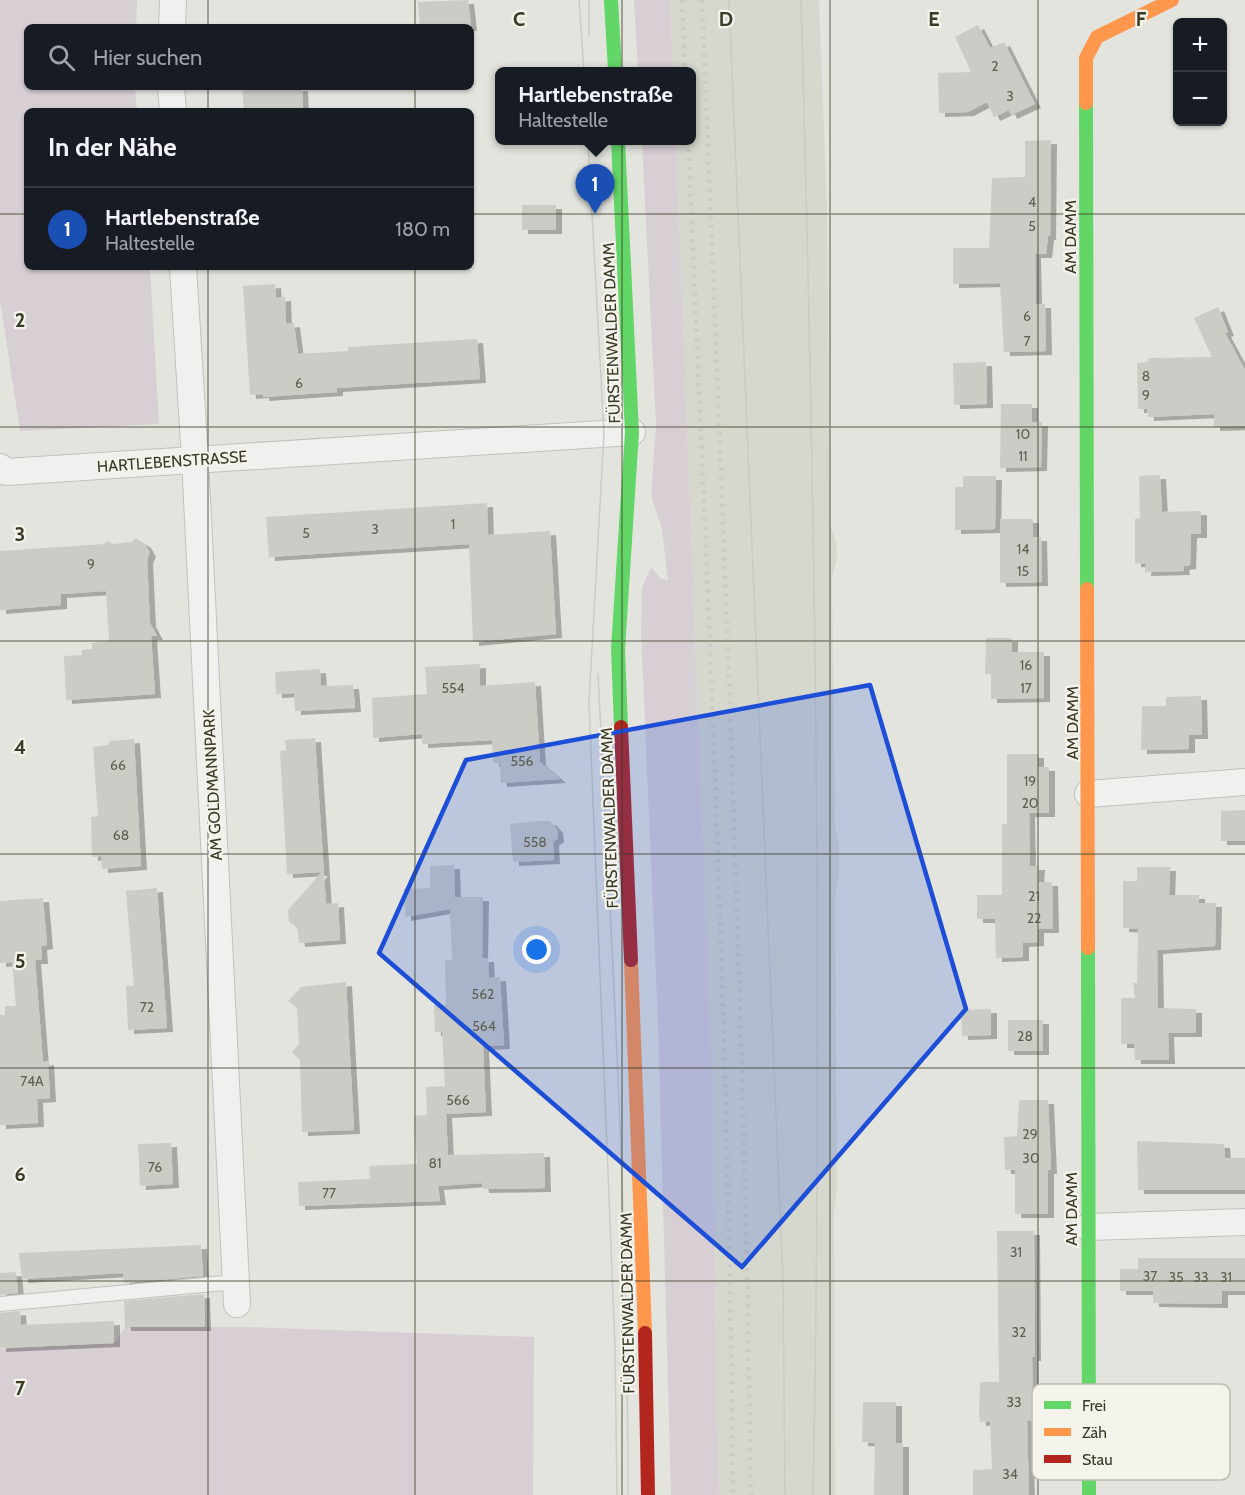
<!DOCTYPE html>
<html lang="de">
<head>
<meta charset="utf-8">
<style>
  body { margin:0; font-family:Cabin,sans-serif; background:#20242c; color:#f1f3f6 }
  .controls { position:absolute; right:18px; top:18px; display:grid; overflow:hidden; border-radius:9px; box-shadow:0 2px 4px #0004 }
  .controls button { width:54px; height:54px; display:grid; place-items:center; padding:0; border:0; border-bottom:2px solid #363941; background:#171b24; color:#f1f3f6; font:30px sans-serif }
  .you { position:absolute; left:537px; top:950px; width:21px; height:21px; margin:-15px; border:4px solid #fff; border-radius:50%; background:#1a73e8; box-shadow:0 0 0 9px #1a73e833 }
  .badge { display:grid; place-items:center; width:39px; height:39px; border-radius:50%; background:#767667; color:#fff; font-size:20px; font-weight:700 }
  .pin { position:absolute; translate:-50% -50px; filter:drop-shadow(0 2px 3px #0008) }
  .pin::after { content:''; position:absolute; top:32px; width:21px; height:18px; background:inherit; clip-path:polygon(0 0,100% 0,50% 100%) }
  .popup { position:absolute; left:495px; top:67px; width:201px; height:78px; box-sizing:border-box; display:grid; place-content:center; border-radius:9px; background:#171b24; filter:drop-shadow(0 2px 4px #0005); font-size:20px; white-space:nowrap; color:#9ea1a6 }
  .popup b { font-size:22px; color:#f1f3f6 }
  .popup::after { content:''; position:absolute; left:50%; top:100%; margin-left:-12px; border:12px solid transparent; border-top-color:#171b24 }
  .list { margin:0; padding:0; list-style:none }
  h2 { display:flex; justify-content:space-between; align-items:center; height:78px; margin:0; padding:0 24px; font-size:26px }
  h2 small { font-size:20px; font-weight:400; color:#9ea1a6 }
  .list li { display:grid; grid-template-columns:39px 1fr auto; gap:18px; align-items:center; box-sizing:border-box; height:84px; padding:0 24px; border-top:2px solid #363941 }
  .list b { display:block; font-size:22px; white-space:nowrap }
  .list p { margin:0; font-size:20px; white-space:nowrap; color:#9ea1a6 }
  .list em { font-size:20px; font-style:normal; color:#9ea1a6 }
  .icon { flex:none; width:33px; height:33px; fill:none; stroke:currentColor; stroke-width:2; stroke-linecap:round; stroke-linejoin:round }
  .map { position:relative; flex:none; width:1245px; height:1495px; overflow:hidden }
  .search { position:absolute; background:#171b24; box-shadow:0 2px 4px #0004; left:24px; top:24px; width:450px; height:66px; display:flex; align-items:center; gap:15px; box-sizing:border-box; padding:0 21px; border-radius:9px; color:#9ea1a6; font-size:22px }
  .panel { position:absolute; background:#171b24; box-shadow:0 2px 4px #0004; left:24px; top:108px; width:450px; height:162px; border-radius:9px }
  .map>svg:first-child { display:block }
  .built { fill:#d6d7cd }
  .green { fill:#d8cfd5 }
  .building { fill:#ccccc7; filter:url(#shadow) }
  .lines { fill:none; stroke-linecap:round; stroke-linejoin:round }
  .lane-casing { stroke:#c2c2bd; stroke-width:16 }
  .street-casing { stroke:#c2c2bd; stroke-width:28 }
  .lane { stroke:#f0f0ee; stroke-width:14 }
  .street { stroke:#f0f0ee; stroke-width:26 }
  .fast { stroke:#63d668; stroke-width:14 }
  .slow { stroke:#ff974d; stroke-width:14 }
  .jam { stroke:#b3261e; stroke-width:14 }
  .tram { stroke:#cbcbc7; stroke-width:1.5 }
  .rail { stroke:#cbcbc7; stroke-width:4.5; stroke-dasharray:3 6; stroke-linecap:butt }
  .marked { fill:#1d4ed8; fill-opacity:0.2; stroke:#1d4ed8; stroke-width:4.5; stroke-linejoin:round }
  .grid { fill:none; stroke:#3a3b27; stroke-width:1.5; stroke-opacity:0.55 }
  .labels { text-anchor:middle; stroke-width:4.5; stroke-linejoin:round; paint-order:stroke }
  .number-label { font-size:14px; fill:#5f6050 }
  .street-label { font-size:16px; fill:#3a3b27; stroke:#f4f3ec }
  .key { fill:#f4f3ec; stroke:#bcbcb1; stroke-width:1.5 }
  .key-label { font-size:16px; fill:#3a3b27 }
  .grid-label { font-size:20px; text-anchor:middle; font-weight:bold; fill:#3a3b27; stroke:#f4f3ec; stroke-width:4.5; stroke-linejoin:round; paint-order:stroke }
</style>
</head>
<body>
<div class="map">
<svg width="1245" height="1495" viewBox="0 0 1245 1495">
  <defs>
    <filter id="shadow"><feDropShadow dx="6" dy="4" stdDeviation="0" flood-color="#0004"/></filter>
  </defs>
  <rect width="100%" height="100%" fill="#e4e4df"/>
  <polygon class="built" points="670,0 819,0 827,209 830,524 836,542 837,557 832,579 835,826 839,847 839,874 835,897 837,1189 834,1212 835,1495 719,1495 711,1053 676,141 691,140 691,71 673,71"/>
  <g class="green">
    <polygon points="0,0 137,0 136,27 27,27 27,87 135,87 137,111 27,111 27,267 150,267 159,424 20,431 0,300"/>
    <polygon points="634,0 670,0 673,71 638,71"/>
    <polygon points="642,141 676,141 711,1053 719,1495 671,1495 658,1022 641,633 642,588 651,567 660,578 668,580 662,529 651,495 656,425"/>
    <polygon points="125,1327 245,1327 534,1337 533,1495 0,1495 0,1349 114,1343"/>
  </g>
  <g class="building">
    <polygon points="468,0 471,27 420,27 418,2"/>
    <polygon points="978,25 990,48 1004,42 1035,104 1011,115 1009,110 994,117 987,102 968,112 939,113 938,73 971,72 955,37"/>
    <polygon points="242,87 302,87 303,111 244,111"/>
    <polygon points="1051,140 1050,236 1048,236 1046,254 1035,254 1036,304 1045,304 1046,351 1004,352 1000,283 953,284 953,248 989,248 992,178 1025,177 1025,141"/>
    <rect x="522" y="205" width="34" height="25"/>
    <polygon points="275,284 276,298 285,297 286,324 294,323 298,354 348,351 348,347 477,339 480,379 337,388 337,392 322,393 263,397 263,394 250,395 243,286"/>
    <polygon points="1218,307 1228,332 1225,333 1245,370 1245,426 1214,427 1214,414 1148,417 1147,409 1138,409 1137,363 1148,362 1148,358 1212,357 1194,318"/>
    <polygon points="986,362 987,404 954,405 953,363"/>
    <polygon points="1001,404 1032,404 1032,422 1042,422 1041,467 1000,468"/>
    <polygon points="1160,475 1162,512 1201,511 1201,534 1191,534 1190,565 1183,566 1184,571 1145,572 1146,564 1135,563 1135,519 1140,518 1139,476"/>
    <polygon points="963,476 996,476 995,529 955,530 955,487 963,487"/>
    <polygon points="487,503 488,535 550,531 556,634 473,642 469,544 269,557 266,517"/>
    <polygon points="1000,519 1033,519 1033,537 1041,537 1042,582 1000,583"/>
    <polygon points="136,538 145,544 150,553 147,559 150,623 157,636 151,636 155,694 66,700 64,656 82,655 82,650 92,649 92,643 109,641 106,591 61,594 61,605 0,610 0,551 104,544 108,541 113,544 131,542"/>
    <polygon points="986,638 1012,638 1012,652 1044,652 1044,698 991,699 991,674 985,674"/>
    <polygon points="480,664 480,686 535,682 540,762 560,779 501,783 500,763 493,763 492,740 422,744 422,734 373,738 372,698 427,694 425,667"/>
    <polygon points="320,669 321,686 353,685 355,708 295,711 294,693 276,694 275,672"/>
    <polygon points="1201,696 1202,735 1189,735 1189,749 1141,750 1142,706 1166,706 1166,697"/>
    <polygon points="315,738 326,904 338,903 340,940 299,943 297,927 289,922 288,910 322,872 287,874 280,751 286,750 285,740"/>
    <polygon points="134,739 141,866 102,869 101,856 92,857 91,817 98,816 93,747 109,745 109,741"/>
    <polygon points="1007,754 1038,754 1038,767 1049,767 1049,813 1029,813 1030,866 1039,866 1038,882 1052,882 1053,929 1038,929 1038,942 1023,943 1023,957 996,958 995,919 977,919 977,895 1002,895 1002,824 1007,824"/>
    <polygon points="1245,810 1245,841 1221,841 1221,811"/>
    <polygon points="538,821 550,821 557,829 558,838 553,842 554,860 513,862 510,824"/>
    <polygon points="454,865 455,897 483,897 482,958 488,958 489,978 500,977 504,1045 483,1046 486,1112 446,1114 448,1155 544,1153 545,1188 483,1189 482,1183 438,1186 440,1201 299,1206 298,1182 370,1179 369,1166 417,1164 414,1116 427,1115 426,1087 445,1086 442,1032 435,1032 434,1005 446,1005 445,960 452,960 450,909 405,917 404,889 430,888 430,866"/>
    <polygon points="1137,867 1170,867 1169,895 1199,895 1199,903 1216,903 1215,946 1157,950 1158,1008 1196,1009 1196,1033 1168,1033 1169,1060 1135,1060 1134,1044 1121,1044 1121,998 1135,998 1133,983 1137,983 1138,929 1123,928 1123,881 1137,881"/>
    <polygon points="157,888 167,1028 128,1030 126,986 134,986 126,891"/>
    <polygon points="43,898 47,945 41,946 42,960 35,960 43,1062 48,1061 50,1098 37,1099 38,1123 0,1125 0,1015 5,1015 5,1006 16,1006 12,962 0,963 0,901"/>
    <polygon points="346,982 354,1130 302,1132 300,1060 292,1052 299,1044 297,1008 288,1001 301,987"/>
    <polygon points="991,1009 991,1035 962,1036 961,1010"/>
    <rect x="1008" y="1020" width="35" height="31"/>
    <polygon points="1019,1100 1048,1100 1051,1170 1048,1170 1048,1214 1015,1214 1015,1170 1005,1170 1004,1137 1017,1136"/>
    <polygon points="1137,1141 1224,1144 1225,1158 1245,1158 1245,1190 1138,1190"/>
    <polygon points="171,1143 173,1184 140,1186 138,1144"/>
    <polygon points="997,1231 1034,1231 1035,1357 1032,1357 1033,1420 1027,1421 1029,1495 973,1495 973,1470 992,1469 990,1421 980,1422 979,1411 980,1382 999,1382"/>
    <polygon points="201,1245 203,1276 124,1283 123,1273 22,1279 19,1253"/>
    <polygon points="1138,1258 1245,1258 1245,1291 1222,1291 1222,1304 1153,1303 1153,1291 1120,1291 1120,1269 1138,1269"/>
    <polygon points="16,1272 18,1293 0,1295 0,1273"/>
    <polygon points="204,1294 205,1327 125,1327 124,1301"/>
    <polygon points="20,1311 21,1325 114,1321 114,1343 0,1348 0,1313"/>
    <polygon points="863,1402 896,1402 896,1443 903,1443 903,1495 874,1495 875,1443 878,1443 862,1442"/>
    <polygon points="1182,1429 1183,1467 1140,1467 1140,1430"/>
  </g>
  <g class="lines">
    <defs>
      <polyline id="lane" points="0,1304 235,1282"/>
      <g id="street">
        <polyline points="172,27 173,0"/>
        <polyline points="171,87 173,111"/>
        <polyline points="183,267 195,459 237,1304"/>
        <polyline points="0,467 6,472 632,432"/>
        <polyline points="1088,794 1245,782"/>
        <polyline points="1088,1227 1245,1222"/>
      </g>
    </defs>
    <use href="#lane" class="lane-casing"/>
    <use href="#street" class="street-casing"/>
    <use href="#lane" class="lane"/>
    <use href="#street" class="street"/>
    <g class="fast">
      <polyline points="611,0 615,71"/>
      <polyline points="1086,103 1087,589"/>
      <polyline points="618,140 632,432 618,649 621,727"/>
      <polyline points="1088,948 1089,1495"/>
    </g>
    <g class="slow">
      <polyline points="1086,103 1086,58 1097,37 1172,0"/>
      <polyline points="1087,589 1088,948"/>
      <polyline points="631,960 645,1333"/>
    </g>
    <g class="jam">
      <polyline points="621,727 631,960"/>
      <polyline points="645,1333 648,1495"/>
    </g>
    <g class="tram">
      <polyline points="579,0 584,71"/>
      <polyline points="589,0 589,36"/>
      <polyline points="729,0 783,1282 785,1495"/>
      <path d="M801,0c14,498 22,997 12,1495"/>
      <polyline points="588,140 604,433 589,702 615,1346 617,1495"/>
      <path d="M598,674c14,273 30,547 30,821"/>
    </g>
    <g class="rail">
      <polyline points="682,0 685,71"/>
      <path d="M702,0c20,498 42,996 49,1495"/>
      <path d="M688,140c20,452 41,903 45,1355"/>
    </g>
  </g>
  <path class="marked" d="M870,685l96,324 -224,258 -363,-314 87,-193z"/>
  <path class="grid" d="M208,0v27M415,0v27M622,0v1495M830,0v1495M1038,0v1495M208,87v24M415,87v24M0,214h27M471,214h774M208,267v1228M415,267v1228M0,427h1245M0,641h1245M0,854h1245M0,1068h1245M0,1281h1245"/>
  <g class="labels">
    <g class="number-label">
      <text x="995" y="71">2</text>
      <text x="1010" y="101">3</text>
      <text x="1032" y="207">4</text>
      <text x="1032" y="231">5</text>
      <text x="1027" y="321">6</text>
      <text x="1027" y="346">7</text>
      <text x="1146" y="381">8</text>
      <text x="299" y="388">6</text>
      <text x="1146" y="400">9</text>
      <text x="1023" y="439">10</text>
      <text x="1023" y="461">11</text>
      <text x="453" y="529">1</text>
      <text x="375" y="534">3</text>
      <text x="306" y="538">5</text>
      <text x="1023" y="554">14</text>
      <text x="91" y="569">9</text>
      <text x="1023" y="576">15</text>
      <text x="1026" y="670">16</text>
      <text x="453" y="693">554</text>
      <text x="1026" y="693">17</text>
      <text x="522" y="766">556</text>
      <text x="118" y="770">66</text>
      <text x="1030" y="786">19</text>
      <text x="1030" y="808">20</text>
      <text x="121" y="840">68</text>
      <text x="535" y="847">558</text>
      <text x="1034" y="901">21</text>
      <text x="1034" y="923">22</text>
      <text x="483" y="999">562</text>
      <text x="147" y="1012">72</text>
      <text x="484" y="1031">564</text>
      <text x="1025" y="1041">28</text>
      <text x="32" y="1086">74A</text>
      <text x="458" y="1105">566</text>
      <text x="1030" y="1139">29</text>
      <text x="1031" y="1163">30</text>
      <text x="435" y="1168">81</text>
      <text x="155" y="1172">76</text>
      <text x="329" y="1198">77</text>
      <text x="1016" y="1257">31</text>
      <text x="1150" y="1281">37</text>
      <text x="1176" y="1282">35</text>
      <text x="1201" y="1282">33</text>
      <text x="1226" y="1282">31</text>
      <text x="1019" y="1337">32</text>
      <text x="1014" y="1407">33</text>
      <text x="1010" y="1479">34</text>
    </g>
    <g class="street-label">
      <text transform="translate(1070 237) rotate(-90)" y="6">AM DAMM</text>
      <text transform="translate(611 333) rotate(-92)" y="6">FÜRSTENWALDER DAMM</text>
      <text transform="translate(172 461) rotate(-4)" y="6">HARTLEBENSTRASSE</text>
      <text transform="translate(1072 723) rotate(-90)" y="6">AM DAMM</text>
      <text transform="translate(212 785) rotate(-93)" y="6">AM GOLDMANNPARK</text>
      <text transform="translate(609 818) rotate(-92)" y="6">FÜRSTENWALDER DAMM</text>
      <text transform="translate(1071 1209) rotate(-90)" y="6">AM DAMM</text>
      <text transform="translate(627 1303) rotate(-91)" y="6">FÜRSTENWALDER DAMM</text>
    </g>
  </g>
  <rect x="1032" y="1384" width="198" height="96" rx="9" class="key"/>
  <rect x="1044" y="1401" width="27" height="8" fill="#63d668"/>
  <rect x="1044" y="1428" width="27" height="8" fill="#ff974d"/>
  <rect x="1044" y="1455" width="27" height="8" fill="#b3261e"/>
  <g class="key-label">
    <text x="1082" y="1411">Frei</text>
    <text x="1082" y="1438">Zäh</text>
    <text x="1082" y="1465">Stau</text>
  </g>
  <g class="grid-label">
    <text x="519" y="26">C</text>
    <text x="726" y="26">D</text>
    <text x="934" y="26">E</text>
    <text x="1141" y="26">F</text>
    <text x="20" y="327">2</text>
    <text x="20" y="541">3</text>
    <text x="20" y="754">4</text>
    <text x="20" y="968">5</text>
    <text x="20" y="1181">6</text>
    <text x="20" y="1395">7</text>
  </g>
</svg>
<div class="controls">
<button>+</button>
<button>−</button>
</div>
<div class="you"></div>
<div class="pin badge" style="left:595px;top:214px;background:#1a4fb4">1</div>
<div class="popup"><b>Hartlebenstraße</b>Haltestelle</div>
<div class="search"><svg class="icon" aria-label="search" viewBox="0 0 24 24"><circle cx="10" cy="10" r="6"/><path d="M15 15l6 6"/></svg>Hier suchen</div>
<section class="panel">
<h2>In der Nähe<small></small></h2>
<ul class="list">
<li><span class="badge" style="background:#1a4fb4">1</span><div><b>Hartlebenstraße</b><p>Haltestelle</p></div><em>180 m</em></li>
</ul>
</section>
</div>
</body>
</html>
